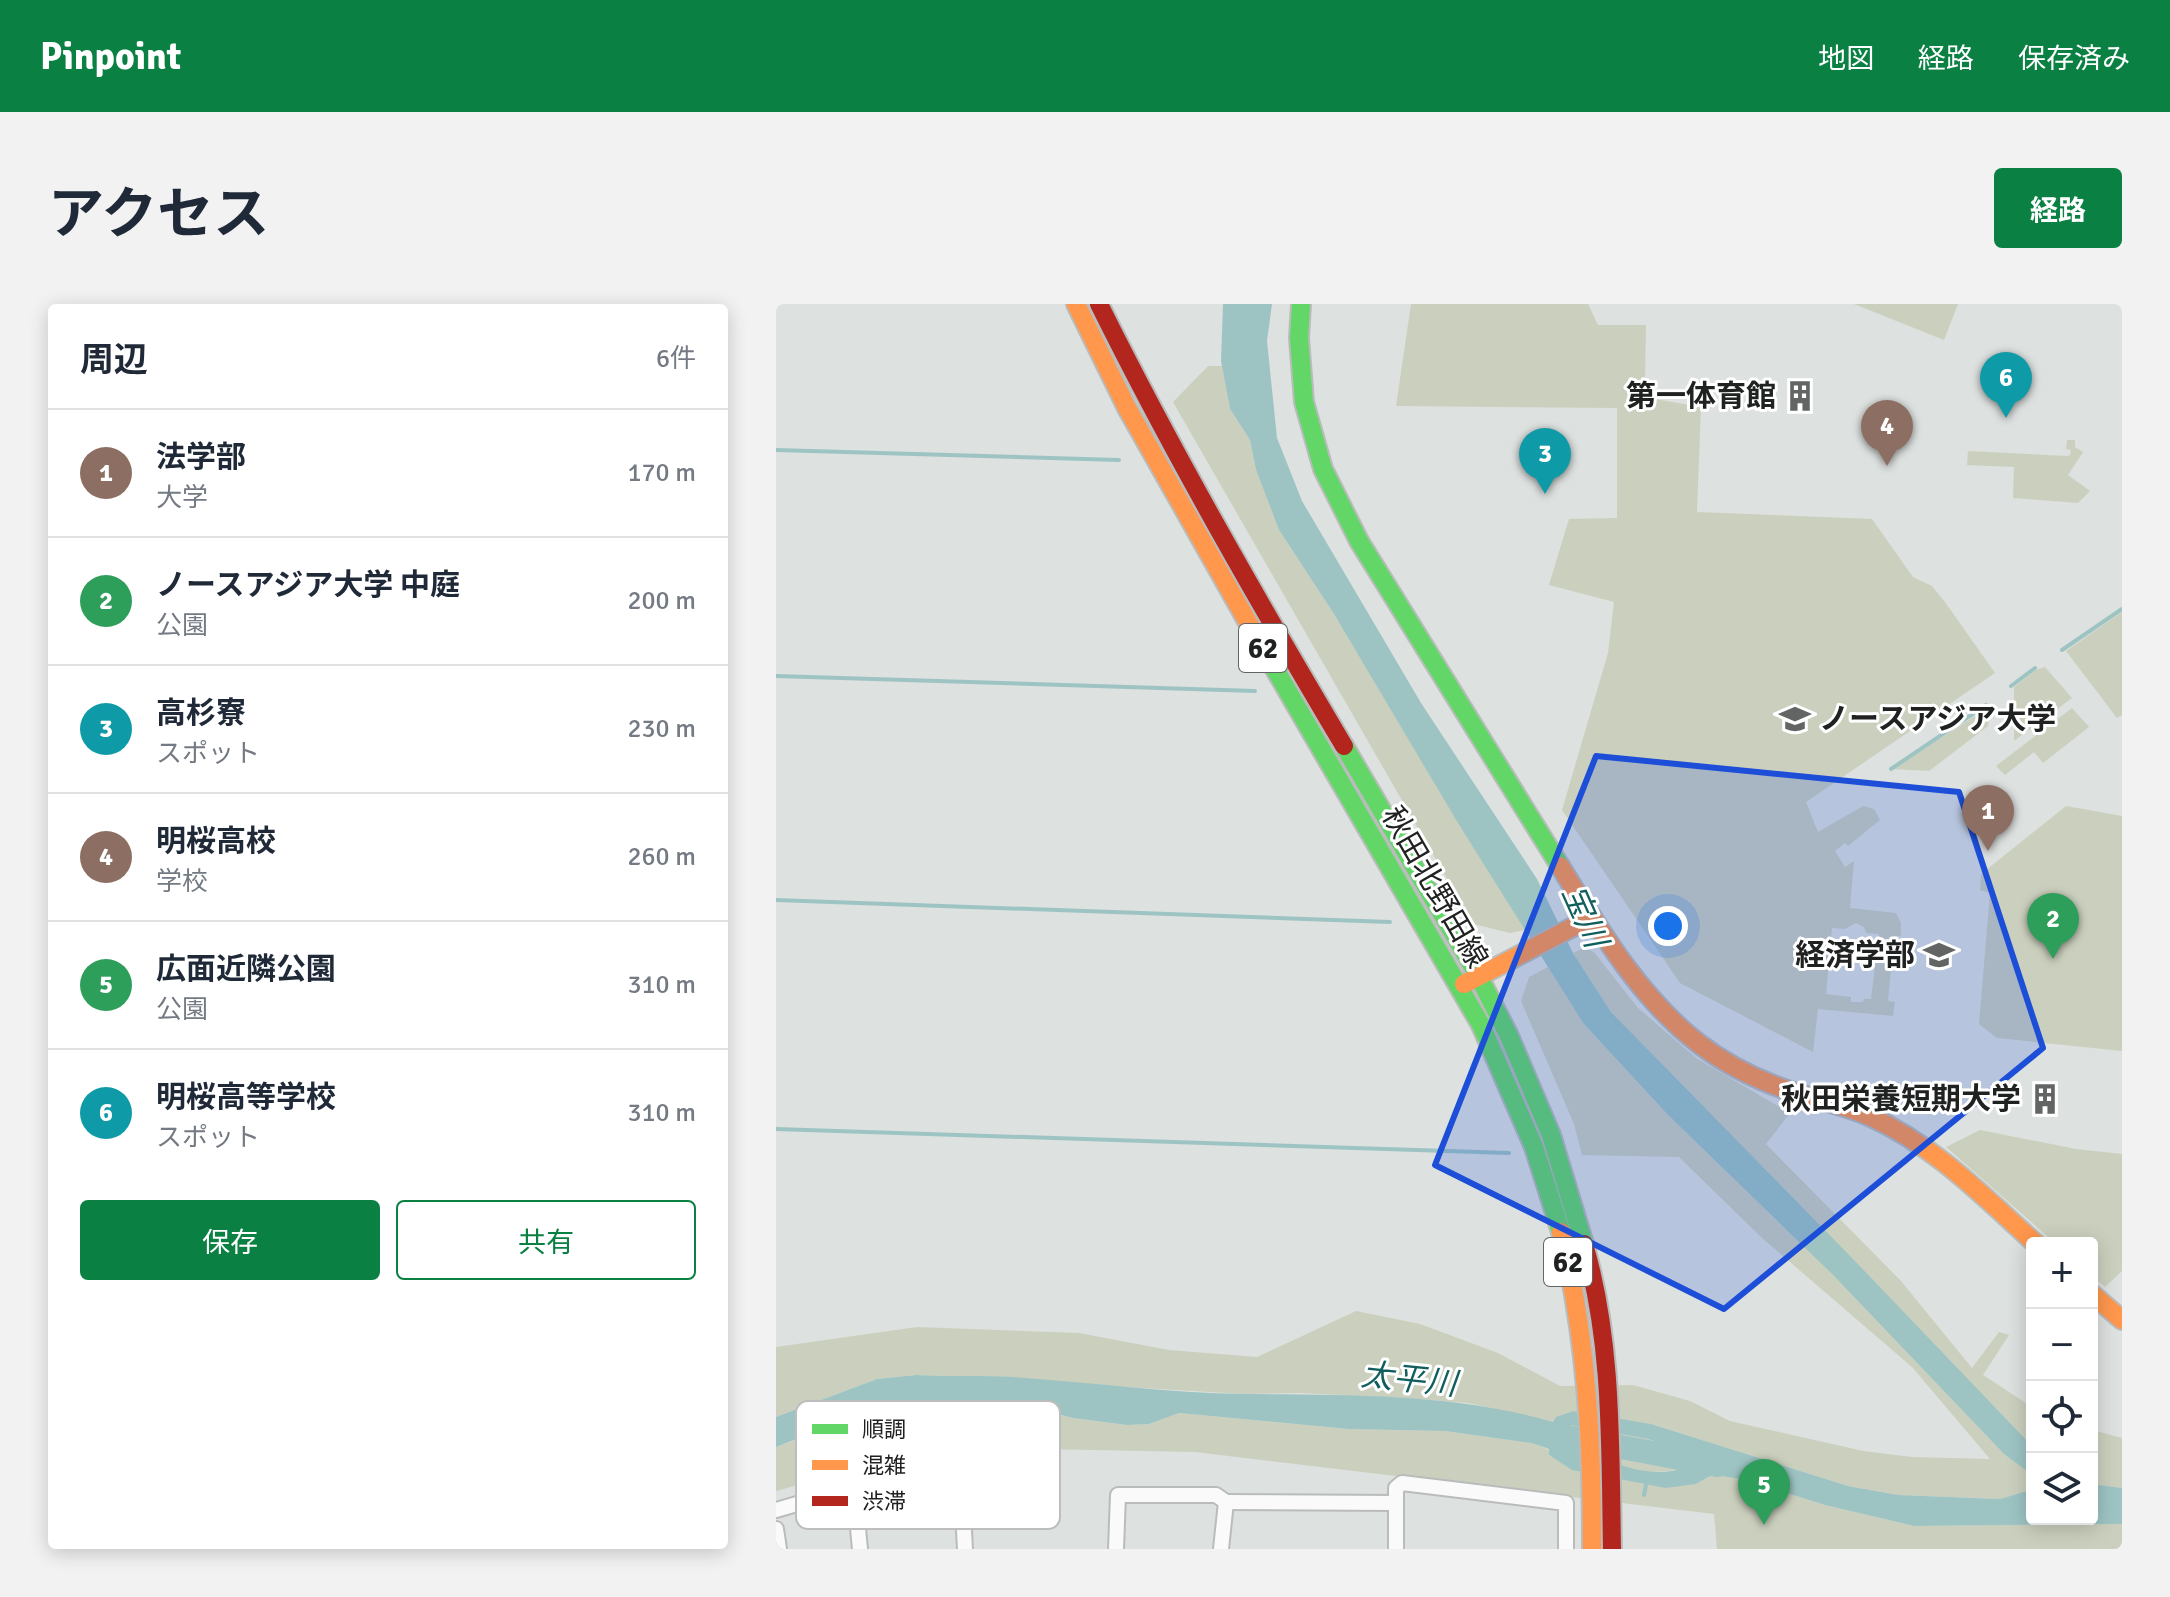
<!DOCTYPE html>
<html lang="ja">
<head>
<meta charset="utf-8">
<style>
  body { margin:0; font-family:Signika,"Noto Sans JP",sans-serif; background:#f2f2f3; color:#1f2937 }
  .controls { position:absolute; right:24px; bottom:24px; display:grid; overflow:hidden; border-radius:8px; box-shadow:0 4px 20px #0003 }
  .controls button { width:72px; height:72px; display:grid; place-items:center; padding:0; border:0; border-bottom:2px solid #e0e1e3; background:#fff; color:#1f2937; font:40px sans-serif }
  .you { position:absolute; left:892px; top:622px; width:28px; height:28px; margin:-20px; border:6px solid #fff; border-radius:50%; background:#1a73e8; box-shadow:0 0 0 12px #1a73e833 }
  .badge { display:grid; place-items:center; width:52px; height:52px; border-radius:50%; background:#0b8043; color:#fff; font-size:26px; font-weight:700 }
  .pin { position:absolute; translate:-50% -66px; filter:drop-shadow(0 2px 4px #0008) }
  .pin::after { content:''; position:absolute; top:42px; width:28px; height:24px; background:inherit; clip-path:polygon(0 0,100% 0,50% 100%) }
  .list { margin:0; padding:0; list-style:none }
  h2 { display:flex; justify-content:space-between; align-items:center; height:104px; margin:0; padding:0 32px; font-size:34px }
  h2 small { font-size:26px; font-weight:400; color:#747a83 }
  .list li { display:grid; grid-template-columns:52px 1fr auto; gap:24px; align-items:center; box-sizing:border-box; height:128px; padding:0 32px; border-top:2px solid #e0e1e3 }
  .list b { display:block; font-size:30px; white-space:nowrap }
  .list p { margin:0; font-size:26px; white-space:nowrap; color:#747a83 }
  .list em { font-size:26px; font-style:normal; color:#747a83 }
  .actions { display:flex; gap:16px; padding:24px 32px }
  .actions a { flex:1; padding:18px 0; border:2px solid #0b8043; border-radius:8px; text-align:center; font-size:28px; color:#0b8043 }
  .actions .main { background:#0b8043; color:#fff }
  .icon { flex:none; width:44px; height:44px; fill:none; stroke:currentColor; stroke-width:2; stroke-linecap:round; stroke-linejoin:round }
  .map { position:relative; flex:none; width:1346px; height:1245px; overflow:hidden; border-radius:8px }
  header { display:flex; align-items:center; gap:48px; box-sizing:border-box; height:112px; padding:0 40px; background:#0b8043; color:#fff }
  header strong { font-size:38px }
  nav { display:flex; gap:44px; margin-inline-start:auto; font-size:28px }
  .intro { display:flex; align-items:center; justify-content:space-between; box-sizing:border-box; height:192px; padding:0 48px }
  h1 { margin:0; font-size:56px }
  .button { padding:20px 36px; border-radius:8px; background:#0b8043; color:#fff; font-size:28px; font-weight:700 }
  main { display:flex; gap:48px; padding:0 48px }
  aside { flex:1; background:#fff; border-radius:8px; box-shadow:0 4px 20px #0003 }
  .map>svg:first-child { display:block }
  .green { fill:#cbd0be; fill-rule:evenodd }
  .water { fill:#9dc4c3; fill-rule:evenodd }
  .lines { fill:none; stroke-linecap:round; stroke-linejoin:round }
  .stream { stroke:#9dc4c3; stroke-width:4 }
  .river { stroke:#9dc4c3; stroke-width:24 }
  .street-casing { stroke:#b9bcbb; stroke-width:18 }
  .fast-casing { stroke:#b9bcbb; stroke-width:22 }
  .slow-casing { stroke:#b9bcbb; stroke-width:22 }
  .jam-casing { stroke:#b9bcbb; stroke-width:22 }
  .street { stroke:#fafafa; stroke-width:14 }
  .fast { stroke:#63d668; stroke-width:18 }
  .slow { stroke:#ff974d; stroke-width:18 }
  .jam { stroke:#b3261e; stroke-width:18 }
  .marked { fill:#1d4ed8; fill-opacity:0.2; stroke:#1d4ed8; stroke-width:6; stroke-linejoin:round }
  .labels { text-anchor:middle; stroke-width:6; stroke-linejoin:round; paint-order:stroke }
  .shield { fill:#fff; stroke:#636464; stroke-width:2 }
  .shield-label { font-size:28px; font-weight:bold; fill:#202221 }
  .poi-label { font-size:30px; font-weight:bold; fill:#202221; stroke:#fff; text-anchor:end }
  .street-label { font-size:30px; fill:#202221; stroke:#fff }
  .water-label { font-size:32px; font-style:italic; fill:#105e5d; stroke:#fff }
  .key { fill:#fff; stroke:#bcbdbc; stroke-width:2 }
  .key-label { font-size:22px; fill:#202221 }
</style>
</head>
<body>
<header>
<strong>Pinpoint</strong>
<nav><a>地図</a><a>経路</a><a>保存済み</a></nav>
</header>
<div class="intro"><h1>アクセス</h1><a class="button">経路</a></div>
<main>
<aside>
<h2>周辺<small>6件</small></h2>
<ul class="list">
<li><span class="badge" style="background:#8d6e63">1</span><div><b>法学部</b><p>大学</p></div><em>170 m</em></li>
<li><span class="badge" style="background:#2e9e5b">2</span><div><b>ノースアジア大学 中庭</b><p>公園</p></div><em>200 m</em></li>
<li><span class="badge" style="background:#0f9aa8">3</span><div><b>高杉寮</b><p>スポット</p></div><em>230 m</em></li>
<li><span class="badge" style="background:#8d6e63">4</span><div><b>明桜高校</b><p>学校</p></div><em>260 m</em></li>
<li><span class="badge" style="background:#2e9e5b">5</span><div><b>広面近隣公園</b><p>公園</p></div><em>310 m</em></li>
<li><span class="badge" style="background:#0f9aa8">6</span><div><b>明桜高等学校</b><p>スポット</p></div><em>310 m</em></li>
</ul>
<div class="actions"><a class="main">保存</a><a>共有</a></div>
</aside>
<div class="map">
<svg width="1346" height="1245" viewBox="0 0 1346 1245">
  <rect width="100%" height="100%" fill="#dde1df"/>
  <g class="green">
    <path d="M635,0h177l10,21h48l-1,56 4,17 52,9 -4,105 175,7 41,58 19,9 13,16 50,71 -189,129 12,30 45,-26 11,3 6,11 -32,26 -3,-3 -10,8 10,16 9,-6 -4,47 46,5 5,10v13h-7l-6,65 7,1 -2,14 -75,-7 -5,43 -133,-69 -118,-173 46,-157 6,-51 -65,-17 20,-66 48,-1v-110l-221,-2zM1080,619l8,4 2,6 13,1 -8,65h-7l-1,3h-12v-5l-25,-3 6,-66 13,1z"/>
    <polygon points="1078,0 1182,0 1168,36"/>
    <polygon points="432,62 446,62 454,105 474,136 480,166 503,226 558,310 749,626 734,629 697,620 397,98"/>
    <polygon points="1291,136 1299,136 1299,143 1307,148 1292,171 1314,187 1302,199 1237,194 1238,163 1191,161 1192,147 1291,152 1294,151 1295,146 1290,145"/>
    <polygon points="1346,308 1346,411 1341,414 1290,347"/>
    <polygon points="1269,363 1296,394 1238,437 1238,383 1260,366"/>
    <polygon points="1216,401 1212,422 1153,467 1117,465"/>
    <polygon points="1296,404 1313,423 1267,459 1258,448 1229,471 1220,462"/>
    <polygon points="1290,502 1346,512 1346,747 1221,734 1203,720 1214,589 1204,586 1205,570"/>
    <polygon points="807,644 818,648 861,703 920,754 1014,809 990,840 1125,977 1196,1064 1223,1028 1233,1031 1207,1071 1256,1103 1256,1142 835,708 797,649"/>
    <polygon points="772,663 807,719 892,811 1057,971 1228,1150 1256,1171 1254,1186 1224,1195 1122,1191 1072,1182 878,1121 798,1107 778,1118 692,1099 629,1094 524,1089 468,1090 140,1071 101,1075 0,1113 0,1043 141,1023 303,1029 393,1046 481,1053 580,1007 644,1020 722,1049 784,1082 857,1081 914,1097 954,1117 1087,1147 1136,1153 1214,1155 1136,1063 986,934 903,853 806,851 798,820 745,697 753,673"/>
    <polygon points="1204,826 1300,845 1346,850 1346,967 1329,983 1316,972 1316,939 1279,939 1170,843"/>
    <path d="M159,1100l29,4 79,2 30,8 54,7 22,-1 30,-11 169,16 97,2 88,12 16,7v6l147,28 16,-9 30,4 83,26 89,21 208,-2v25h-405l-3,-35 -519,-62 -259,-5 -160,44v-44c53,-20 103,-36 159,-43z"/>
    <path d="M794,1121l78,14 37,12 2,16c-47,14 -74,-5 -117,-23z"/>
    <polygon points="1316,1126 1346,1134 1346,1184 1316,1180"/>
  </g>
  <g class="water">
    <polygon points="447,0 496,0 491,37 501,134 526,197 645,399 761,575 797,649 835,708 1077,955 1256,1142 1256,1171 1228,1150 1057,971 892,811 807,719 682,519 558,310 503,226 480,166 474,136 454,105 445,57"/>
    <path d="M140,1071c33,2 66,0 98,2 77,5 154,16 231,17 103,1 209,-1 308,28l3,-5 18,-6 77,13 197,62 50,9 102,4 30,-9 2,-5v34h60v-35l30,4v36l-208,2 -89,-21 -83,-26 -30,-4 -16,9 -30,4 -94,-18 -23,-15v-6l-17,-6 -87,-12 -97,-2 -169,-16 -30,11 -22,1 -54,-7 -30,-8 -79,-2 -29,-4 -68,12 -38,10 -53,21v-30l101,-38zM794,1121l78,14 37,12 2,16c-39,14 -74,-5 -112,-19l-5,-4z"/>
  </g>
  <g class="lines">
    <g class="stream">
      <polyline points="0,146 343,156"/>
      <polyline points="1286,346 1346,305"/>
      <polyline points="0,372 479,387"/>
      <polyline points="1235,382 1259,364"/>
      <polyline points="1115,465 1210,401"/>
      <polyline points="0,596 614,618"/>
      <polyline points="0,825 733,849"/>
      <polyline points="868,1191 870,1181"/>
    </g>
    <polyline class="river" points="765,1128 941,1161"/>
    <defs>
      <g id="street">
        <polyline points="186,1191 189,1245"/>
        <polyline points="450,1198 620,1199"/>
        <polyline points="0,1206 69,1186 79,1194 84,1245"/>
        <polyline points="0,1225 3,1245"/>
        <polyline points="340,1245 342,1191 440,1191 450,1198 445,1245"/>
        <polyline points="620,1245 620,1184 626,1179 790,1199 790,1245"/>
      </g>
      <g id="fast">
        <polyline points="525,0 523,34 528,98 547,165 583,237 784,562"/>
        <polyline points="474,322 705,721 758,843 785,928"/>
        <polyline points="568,442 703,673 733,732 775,831 808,940"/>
      </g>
      <g id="slow">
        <polyline points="300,0 351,104 474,322"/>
        <path d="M784,562c39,63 79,131 138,177 27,21 59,37 92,48 26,9 56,14 81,26 64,29 113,80 164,126"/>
        <polyline points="688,680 816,613"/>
        <path d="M785,928c26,107 31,207 31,317"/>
        <polyline points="1316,990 1346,1016"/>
      </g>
      <g id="jam">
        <path d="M323,0c75,151 159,297 245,442"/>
        <path d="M808,940c29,98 26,204 28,305"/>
      </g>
    </defs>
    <use href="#street" class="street-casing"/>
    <use href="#fast" class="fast-casing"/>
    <use href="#slow" class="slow-casing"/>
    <use href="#jam" class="jam-casing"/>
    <use href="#street" class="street"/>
    <use href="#fast" class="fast"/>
    <use href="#slow" class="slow"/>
    <use href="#jam" class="jam"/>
  </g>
  <path class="marked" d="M820,452l363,36 84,256 -319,261 -289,-144z"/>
  <defs>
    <symbol id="building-bare" viewBox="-9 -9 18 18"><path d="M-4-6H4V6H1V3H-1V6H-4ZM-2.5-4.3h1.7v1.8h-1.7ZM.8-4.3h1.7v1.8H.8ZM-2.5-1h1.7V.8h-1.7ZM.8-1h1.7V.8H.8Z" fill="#626564" stroke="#fff" stroke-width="2.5" paint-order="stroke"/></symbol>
    <symbol id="university-bare" viewBox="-9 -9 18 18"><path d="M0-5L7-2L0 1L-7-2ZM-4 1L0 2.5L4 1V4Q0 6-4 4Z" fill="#626564" stroke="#fff" stroke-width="2.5" paint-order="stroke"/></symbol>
  </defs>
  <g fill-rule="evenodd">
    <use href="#building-bare" x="1002" y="70" width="44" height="44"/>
    <use href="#university-bare" x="997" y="393" width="44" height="44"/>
    <use href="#university-bare" x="1141" y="629" width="44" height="44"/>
    <use href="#building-bare" x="1247" y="773" width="44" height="44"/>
  </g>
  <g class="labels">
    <g class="shield">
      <rect x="463" y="320" width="48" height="48" rx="6"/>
      <rect x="768" y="934" width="48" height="48" rx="6"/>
    </g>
    <g class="shield-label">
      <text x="487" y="354">62</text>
      <text x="792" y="968">62</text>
    </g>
    <g class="poi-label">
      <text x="1000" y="102">第一体育館</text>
      <text x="1043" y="425" text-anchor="start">ノースアジア大学</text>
      <text x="1139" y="661">経済学部</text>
      <text x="1245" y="805">秋田栄養短期大学</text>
    </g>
    <g class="street-label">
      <text transform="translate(659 583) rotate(60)" y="10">秋田北野田線</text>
    </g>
    <g class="water-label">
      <text transform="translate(809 612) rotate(66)" y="11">宝川</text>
      <text transform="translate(633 1075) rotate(6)" y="11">太平川</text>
    </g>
  </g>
  <rect x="20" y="1097" width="264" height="128" rx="12" class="key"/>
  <rect x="36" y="1120" width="36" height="10" fill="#63d668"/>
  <rect x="36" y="1156" width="36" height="10" fill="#ff974d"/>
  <rect x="36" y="1192" width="36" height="10" fill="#b3261e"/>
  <g class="key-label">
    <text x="86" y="1133">順調</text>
    <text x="86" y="1169">混雑</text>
    <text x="86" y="1205">渋滞</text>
  </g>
</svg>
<div class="controls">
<button>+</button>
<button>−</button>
<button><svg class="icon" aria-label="locate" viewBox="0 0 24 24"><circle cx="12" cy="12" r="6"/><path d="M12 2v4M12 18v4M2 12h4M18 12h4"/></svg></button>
<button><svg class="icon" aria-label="layers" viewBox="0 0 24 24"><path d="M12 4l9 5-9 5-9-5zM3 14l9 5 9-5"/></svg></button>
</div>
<div class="you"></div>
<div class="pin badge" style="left:1212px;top:547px;background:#8d6e63">1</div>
<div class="pin badge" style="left:1277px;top:655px;background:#2e9e5b">2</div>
<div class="pin badge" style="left:769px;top:190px;background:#0f9aa8">3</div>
<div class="pin badge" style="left:1111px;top:162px;background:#8d6e63">4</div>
<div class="pin badge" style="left:988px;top:1221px;background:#2e9e5b">5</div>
<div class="pin badge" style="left:1230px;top:114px;background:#0f9aa8">6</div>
</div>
</main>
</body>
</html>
